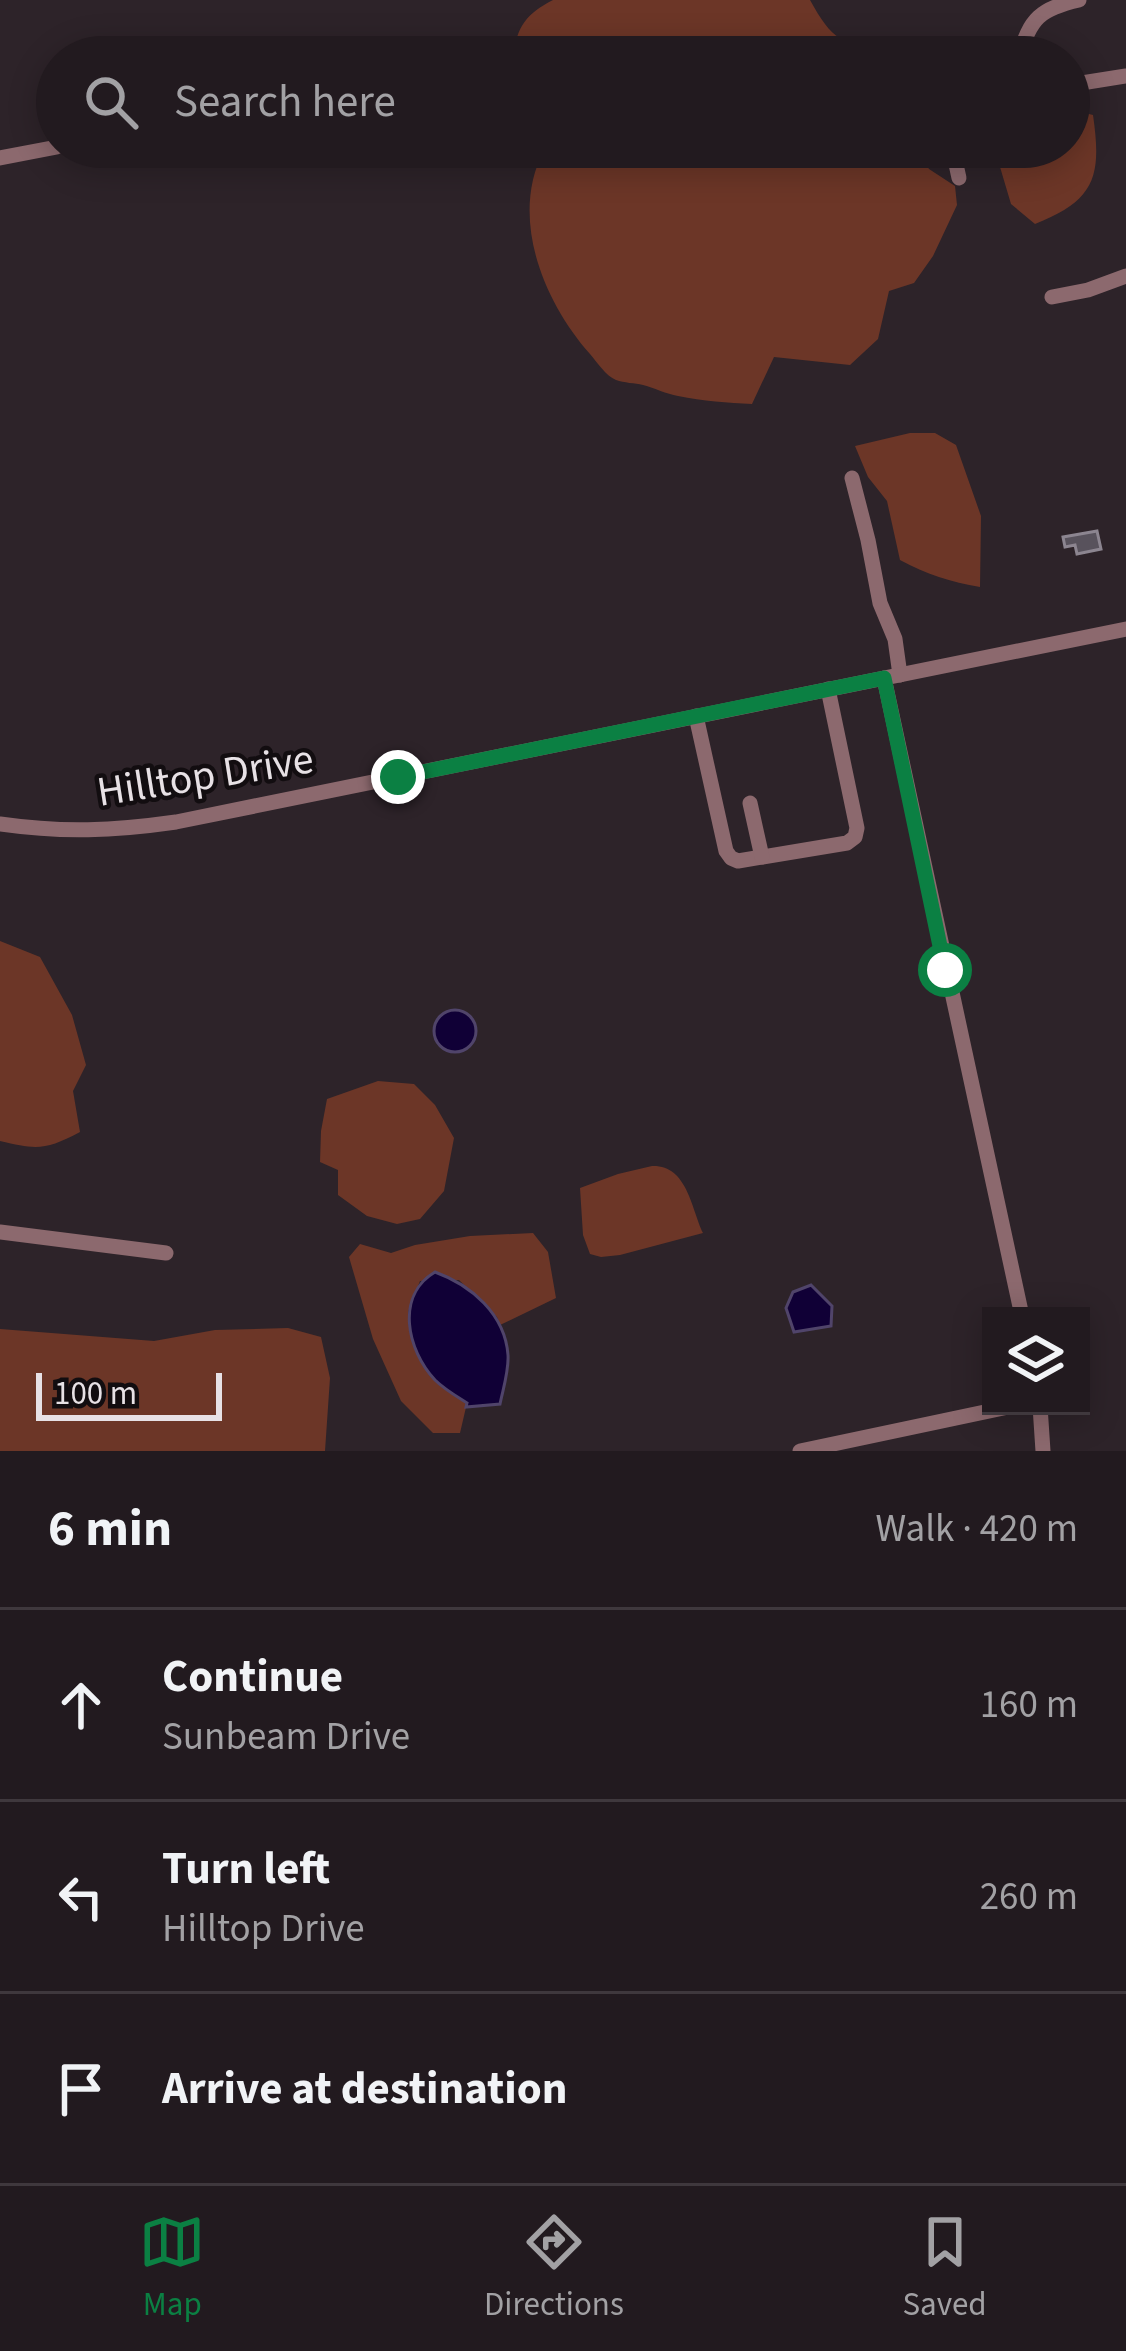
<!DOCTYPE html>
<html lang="en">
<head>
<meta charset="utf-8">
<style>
  body { margin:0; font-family:"Source Sans 3",sans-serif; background:#2a2328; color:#f1f3f6 }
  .controls { position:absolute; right:36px; bottom:36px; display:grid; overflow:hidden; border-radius:0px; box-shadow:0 6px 30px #0003 }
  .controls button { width:108px; height:108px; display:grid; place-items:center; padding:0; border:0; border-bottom:3px solid #3f383d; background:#221a1f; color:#f1f3f6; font:60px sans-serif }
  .scale { position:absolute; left:36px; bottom:30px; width:186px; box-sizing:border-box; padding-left:12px; border:6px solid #e7e1e5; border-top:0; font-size:33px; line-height:42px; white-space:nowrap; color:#e7e1e5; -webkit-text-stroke:9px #120d10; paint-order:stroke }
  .stop { position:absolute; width:36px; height:36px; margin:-27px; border:9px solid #0b8043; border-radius:50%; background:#fff }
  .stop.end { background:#0b8043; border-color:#fff; box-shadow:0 3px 12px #0008 }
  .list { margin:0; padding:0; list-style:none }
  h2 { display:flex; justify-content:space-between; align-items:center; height:156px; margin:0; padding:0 48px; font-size:51px }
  h2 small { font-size:39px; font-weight:400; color:#a2a1a4 }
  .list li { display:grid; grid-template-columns:78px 1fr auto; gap:36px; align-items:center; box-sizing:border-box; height:192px; padding:0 48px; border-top:3px solid #3f383d }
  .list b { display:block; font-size:45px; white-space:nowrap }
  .list p { margin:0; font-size:39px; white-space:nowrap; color:#a2a1a4 }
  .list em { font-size:39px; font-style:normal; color:#a2a1a4 }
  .icon { flex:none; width:66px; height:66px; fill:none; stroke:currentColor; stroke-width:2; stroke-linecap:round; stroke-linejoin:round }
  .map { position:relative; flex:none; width:1126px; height:1451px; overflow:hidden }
  .search { position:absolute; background:#221a1f; box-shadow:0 6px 30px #0003; left:36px; right:36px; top:36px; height:132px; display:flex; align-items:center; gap:30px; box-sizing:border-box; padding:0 42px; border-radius:66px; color:#a2a1a4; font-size:45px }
  .sheet { height:732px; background:#221a1f }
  nav { display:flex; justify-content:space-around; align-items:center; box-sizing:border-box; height:168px; border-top:3px solid #3f383d; background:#221a1f; font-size:33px; color:#a2a1a4 }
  nav a { display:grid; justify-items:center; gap:6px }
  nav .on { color:#0b8043 }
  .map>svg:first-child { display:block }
  .green { fill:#6c3627 }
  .water { fill:#100036; stroke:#50446a; stroke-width:3 }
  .building { fill:#58525c; stroke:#8c8590; stroke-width:3 }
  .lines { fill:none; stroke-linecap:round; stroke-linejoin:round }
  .minor { stroke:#8c696e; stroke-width:15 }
  .route { stroke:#0b8043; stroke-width:15 }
  .labels { text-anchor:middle; stroke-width:9; stroke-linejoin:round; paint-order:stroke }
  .street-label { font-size:42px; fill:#e7e1e5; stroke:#120d10 }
</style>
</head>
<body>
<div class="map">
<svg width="1126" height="1451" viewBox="0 0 1126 1451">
  <rect width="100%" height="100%" fill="#2d2329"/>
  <g class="green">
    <path d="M553,0h257c22,40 32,46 78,48l7,9h-382c4,-31 13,-43 40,-57z"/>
    <path d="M1069,109l24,6c9,62 2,85 -58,109l-24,-20 -11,-37 11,-20h58z"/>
    <path d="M542,147h373l14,22 26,17 2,19 -24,51 -19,27 -25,8 -11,48 -28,26 -76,-8 -22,47c-24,-1 -49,-3 -74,-8 -12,-2 -23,-8 -35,-11 -8,-2 -19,-2 -27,-5 -10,-4 -19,-18 -26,-26 -47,-53 -81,-137 -46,-204z"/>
    <path d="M910,433h25l21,12 25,71 -1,71c-29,-5 -54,-13 -80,-27l-13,-59 -19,-24 -13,-31z"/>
    <path d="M0,941l40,16 32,58 14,50 -13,26 7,41c-34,18 -43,18 -80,9z"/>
    <polygon points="378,1081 414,1084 435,1105 454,1138 444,1191 420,1219 397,1224 367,1216 338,1195 338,1170 320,1162 321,1131 327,1099"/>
    <path d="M652,1166c35,-1 39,41 51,67l-83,22 -19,2 -11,-3 -7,-19 -3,-47 38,-14z"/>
    <polygon points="533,1233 548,1252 556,1298 500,1325 497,1317 459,1280 420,1281 408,1312 409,1326 438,1384 467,1403 460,1433 433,1433 401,1401 373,1339 349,1257 360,1244 391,1253 415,1245 470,1236"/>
    <polygon points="288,1328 321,1337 330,1378 325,1451 0,1451 0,1329 154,1341 215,1330"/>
  </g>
  <g class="water">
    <circle cx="455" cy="1031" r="21"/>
    <path d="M435,1272c36,13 70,42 73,83 1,16 -5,34 -8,49l-34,3 1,-4c-11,-7 -23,-14 -32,-23 -28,-30 -40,-84 0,-108z"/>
    <polygon points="811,1285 832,1306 831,1326 794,1332 786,1308 793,1292"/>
  </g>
  <polygon class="building" points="1097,531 1101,549 1077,554 1075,545 1065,547 1063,537"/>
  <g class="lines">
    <g class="minor">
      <path d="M1019,57c11,-39 21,-48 60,-57"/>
      <polyline points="1069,85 1126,76"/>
      <polyline points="955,147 954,155 959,178"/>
      <polyline points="0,158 57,147"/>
      <polyline points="1052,297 1088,290 1126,276"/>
      <polyline points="852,478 868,540 880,603 895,639 900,675"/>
      <polyline points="884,678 1022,1316"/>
      <polyline points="696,716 726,851 731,858 738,861 847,843 855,837 857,828 828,689"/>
      <polyline points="750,803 762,857"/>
      <path d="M0,824c63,9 113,7 176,-2l950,-193"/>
      <polyline points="0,1232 166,1253"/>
      <polyline points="1040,1406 1043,1451"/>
      <polyline points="800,1451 1013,1406"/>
    </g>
  </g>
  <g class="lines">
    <polyline class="route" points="398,777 884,678 945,970"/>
  </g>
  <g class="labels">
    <g class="street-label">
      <text transform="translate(205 774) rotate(-9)" y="15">Hilltop Drive</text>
    </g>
  </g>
</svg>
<div class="controls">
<button><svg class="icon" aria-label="layers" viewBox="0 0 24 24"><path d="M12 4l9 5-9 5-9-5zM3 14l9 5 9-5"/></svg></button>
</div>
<div class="scale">100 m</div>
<div class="stop" style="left:945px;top:970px"></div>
<div class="stop end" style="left:398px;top:777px"></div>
<div class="search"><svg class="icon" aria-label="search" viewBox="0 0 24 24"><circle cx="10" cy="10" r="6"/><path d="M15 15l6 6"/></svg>Search here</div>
</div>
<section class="sheet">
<h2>6 min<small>Walk · 420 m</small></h2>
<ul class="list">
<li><svg class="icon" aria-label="ahead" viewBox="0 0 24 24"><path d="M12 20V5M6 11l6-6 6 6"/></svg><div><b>Continue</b><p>Sunbeam Drive</p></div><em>160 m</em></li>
<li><svg class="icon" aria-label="left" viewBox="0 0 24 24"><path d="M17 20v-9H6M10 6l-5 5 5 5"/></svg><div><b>Turn left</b><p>Hilltop Drive</p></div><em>260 m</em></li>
<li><svg class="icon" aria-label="arrive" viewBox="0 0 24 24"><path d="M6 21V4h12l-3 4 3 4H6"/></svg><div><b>Arrive at destination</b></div></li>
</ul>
</section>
<nav>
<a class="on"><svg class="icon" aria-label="map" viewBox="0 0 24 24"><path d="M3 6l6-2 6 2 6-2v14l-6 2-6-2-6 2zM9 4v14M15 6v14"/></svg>Map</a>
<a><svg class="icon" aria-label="directions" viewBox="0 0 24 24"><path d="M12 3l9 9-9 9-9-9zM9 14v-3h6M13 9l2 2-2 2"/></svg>Directions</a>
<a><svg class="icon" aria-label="saved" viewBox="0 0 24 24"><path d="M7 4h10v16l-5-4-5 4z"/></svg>Saved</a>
</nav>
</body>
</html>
